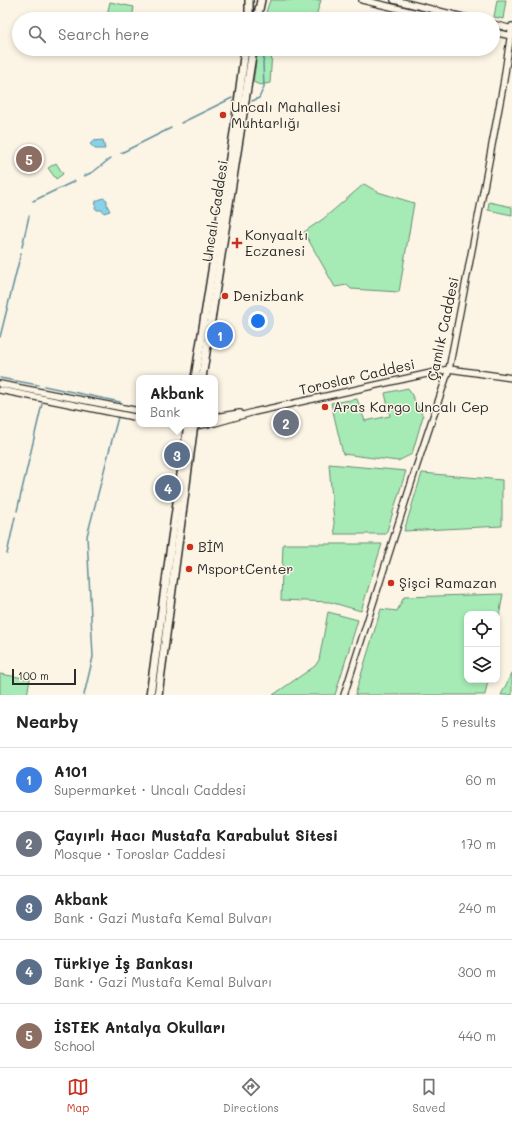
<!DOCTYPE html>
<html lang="en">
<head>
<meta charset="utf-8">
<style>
  body { margin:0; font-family:Mali,sans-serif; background:#f2f2f2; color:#222 }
  .controls { position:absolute; right:12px; bottom:12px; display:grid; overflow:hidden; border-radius:8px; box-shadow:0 2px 6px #0003 }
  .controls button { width:36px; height:36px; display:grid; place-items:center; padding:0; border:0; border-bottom:1px solid #e0e0e0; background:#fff; color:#222; font:20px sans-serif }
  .scale { position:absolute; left:12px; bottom:10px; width:64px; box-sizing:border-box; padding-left:4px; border:2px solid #2b2b2b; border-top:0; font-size:11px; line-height:14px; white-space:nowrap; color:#2b2b2b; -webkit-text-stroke:3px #fcf5e5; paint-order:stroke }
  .you { position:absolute; left:258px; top:321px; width:14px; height:14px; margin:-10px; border:3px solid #fff; border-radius:50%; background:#1a73e8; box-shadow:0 0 0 6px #1a73e833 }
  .badge { display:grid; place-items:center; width:26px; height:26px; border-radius:50%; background:#c8321e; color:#fff; font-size:13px; font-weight:700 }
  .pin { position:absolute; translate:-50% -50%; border:2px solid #fff; box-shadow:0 1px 4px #0006 }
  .popup { position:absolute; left:136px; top:375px; width:82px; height:52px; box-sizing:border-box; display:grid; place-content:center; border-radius:8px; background:#fff; filter:drop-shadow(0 1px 3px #0005); font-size:13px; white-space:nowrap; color:#767676 }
  .popup b { font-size:15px; color:#222 }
  .popup::after { content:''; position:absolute; left:50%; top:100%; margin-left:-8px; border:8px solid transparent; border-top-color:#fff }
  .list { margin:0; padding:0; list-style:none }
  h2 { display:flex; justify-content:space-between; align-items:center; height:52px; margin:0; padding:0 16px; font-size:17px }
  h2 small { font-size:13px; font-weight:400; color:#767676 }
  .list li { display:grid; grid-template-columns:26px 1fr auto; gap:12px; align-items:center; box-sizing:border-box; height:64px; padding:0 16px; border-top:1px solid #e0e0e0 }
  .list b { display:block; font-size:15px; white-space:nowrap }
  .list p { margin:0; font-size:13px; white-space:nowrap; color:#767676 }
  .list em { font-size:13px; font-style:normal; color:#767676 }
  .icon { flex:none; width:22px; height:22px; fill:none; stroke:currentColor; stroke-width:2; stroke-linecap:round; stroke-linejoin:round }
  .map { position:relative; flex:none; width:512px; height:695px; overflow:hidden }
  .search { position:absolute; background:#fff; box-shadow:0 2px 6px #0003; left:12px; right:12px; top:12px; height:44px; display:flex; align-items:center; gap:10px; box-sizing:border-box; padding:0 14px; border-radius:22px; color:#767676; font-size:15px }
  .sheet { height:372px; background:#fff }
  nav { display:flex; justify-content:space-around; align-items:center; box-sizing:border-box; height:56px; border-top:1px solid #e0e0e0; background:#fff; font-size:11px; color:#767676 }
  nav a { display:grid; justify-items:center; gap:2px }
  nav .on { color:#c8321e }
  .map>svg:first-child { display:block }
  .green { fill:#a6ebb6; stroke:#688b70 }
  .water { fill:#87d2e7; stroke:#628f9c }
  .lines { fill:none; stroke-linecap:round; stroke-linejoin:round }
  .stream { stroke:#628f9c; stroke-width:1.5 }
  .minor-casing { stroke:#2b2b2b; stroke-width:8 }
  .major-casing { stroke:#2b2b2b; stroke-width:10 }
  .minor { stroke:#fcf5e5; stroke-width:5.5 }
  .major { stroke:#fcf5e5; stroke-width:7 }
  .poi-dot { fill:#c8321e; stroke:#fcf5e5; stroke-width:1.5 }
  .labels { text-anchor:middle; stroke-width:3; stroke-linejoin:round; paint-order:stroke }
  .poi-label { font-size:14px; fill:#2b2b2b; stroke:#fcf5e5; text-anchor:start }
  .street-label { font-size:14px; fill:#2b2b2b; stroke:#fcf5e5 }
</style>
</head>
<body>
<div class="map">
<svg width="512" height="695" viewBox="0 0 512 695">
  <rect width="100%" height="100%" fill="#fcf5e5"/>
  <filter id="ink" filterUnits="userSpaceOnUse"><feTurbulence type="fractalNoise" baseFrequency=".025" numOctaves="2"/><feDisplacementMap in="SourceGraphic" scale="8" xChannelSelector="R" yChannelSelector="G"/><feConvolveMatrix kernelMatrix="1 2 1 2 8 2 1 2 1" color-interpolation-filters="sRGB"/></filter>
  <g filter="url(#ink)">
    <g class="green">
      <polygon points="271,0 321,0 315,19 264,19 269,3"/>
      <polygon points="497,0 506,0 503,19 494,17"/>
      <polygon points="110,2 134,7 132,19 107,15"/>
      <polygon points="258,49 275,49 272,51 270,83 260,85 253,82"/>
      <polygon points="56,163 63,174 56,179 48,168"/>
      <polygon points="364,184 378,192 414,203 399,292 351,289 347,285 335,287 304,232 323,219"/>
      <polygon points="489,202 512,207 512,215 488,210"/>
      <polygon points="408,388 423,416 412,454 398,461 343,454 331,403 357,399 365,421 390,416 385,393"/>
      <polygon points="329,464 406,471 386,534 335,534"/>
      <polygon points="422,473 502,480 502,526 404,531"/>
      <polygon points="283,544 382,544 361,611 330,602 281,600"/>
      <polygon points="503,594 497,629 497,614 467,614 467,680 488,680 485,695 355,695 381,609 397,611 404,597"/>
      <polygon points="328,612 358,620 335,695 273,695 315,666 319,660"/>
      <polygon points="512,673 512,695 501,695"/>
      <polygon points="0,674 30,679 27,695 0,695"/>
    </g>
    <g class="water">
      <polygon points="103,140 105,149 95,149 90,144 93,141"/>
      <polygon points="103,198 107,200 107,205 110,211 104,213 102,210 97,210 95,208 96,201"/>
    </g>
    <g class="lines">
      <g class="stream">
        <polyline points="252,101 259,98 264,87 263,63 265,49"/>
        <polyline points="181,123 232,98"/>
        <polyline points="121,153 171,128"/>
        <polyline points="84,176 93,172 111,158"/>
        <polyline points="33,201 75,181"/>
        <polyline points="22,247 29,216"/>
        <polyline points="0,337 21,253"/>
        <polyline points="0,378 38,385"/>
        <polyline points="44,386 120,402 120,405"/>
        <polyline points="17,511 42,404"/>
        <polyline points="7,554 15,517"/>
        <polyline points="84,695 93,657 87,536 118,417"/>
      </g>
      <defs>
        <g id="minor">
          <polyline points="362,0 442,19"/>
          <polyline points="394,0 471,19"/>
          <polyline points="493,24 512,29"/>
          <polyline points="493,32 512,36"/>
          <polyline points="0,384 139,411"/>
          <polyline points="0,390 139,418"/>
          <polyline points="215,417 240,413"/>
          <polyline points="215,423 254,412 449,369 512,378"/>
          <polyline points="173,424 187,427 208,424"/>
          <polyline points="344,695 416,468 449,369 489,161 503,86 512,26"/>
        </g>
        <g id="major">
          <polyline points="249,19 249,0"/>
          <polyline points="257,19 261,0"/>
          <polyline points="195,378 235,126 245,49"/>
          <polyline points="202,378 253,49"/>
          <polyline points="150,695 188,424"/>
          <polyline points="158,695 194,424"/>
        </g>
      </defs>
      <use href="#minor" class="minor-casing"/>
      <use href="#major" class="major-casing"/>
      <use href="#minor" class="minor"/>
      <use href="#major" class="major"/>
    </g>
  </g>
  <g class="poi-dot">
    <circle cx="223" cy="115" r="4"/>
    <path d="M235 237h4v4h4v4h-4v4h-4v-4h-4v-4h4z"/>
    <circle cx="225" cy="296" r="4"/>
    <circle cx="325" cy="407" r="4"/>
    <circle cx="190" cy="547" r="4"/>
    <circle cx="189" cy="569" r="4"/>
    <circle cx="391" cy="583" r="4"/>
  </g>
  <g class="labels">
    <g class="poi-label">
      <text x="231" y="112">Uncalı Mahallesi<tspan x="231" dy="16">Muhtarlığı</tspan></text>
      <text x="245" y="240">Konyaaltı<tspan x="245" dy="16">Eczanesi</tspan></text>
      <text x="233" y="301">Denizbank</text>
      <text x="333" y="412">Aras Kargo Uncalı Cep</text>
      <text x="198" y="552">BİM</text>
      <text x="197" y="574">MsportCenter</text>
      <text x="399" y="588">Şişci Ramazan</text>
    </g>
    <g class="street-label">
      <text transform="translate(215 211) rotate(-81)" y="5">Uncalı Caddesi</text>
      <text transform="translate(443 329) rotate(-78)" y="5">Çamlık Caddesi</text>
      <text transform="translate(357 377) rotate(-13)" y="5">Toroslar Caddesi</text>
    </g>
  </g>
</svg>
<div class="controls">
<button><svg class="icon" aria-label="locate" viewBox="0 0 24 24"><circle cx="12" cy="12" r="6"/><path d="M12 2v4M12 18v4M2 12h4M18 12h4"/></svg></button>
<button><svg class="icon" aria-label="layers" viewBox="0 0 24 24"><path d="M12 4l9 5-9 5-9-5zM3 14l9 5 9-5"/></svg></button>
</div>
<div class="scale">100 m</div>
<div class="you"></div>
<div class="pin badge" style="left:220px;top:335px;background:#3f7fe0">1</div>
<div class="pin badge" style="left:286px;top:423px;background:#6b7280">2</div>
<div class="pin badge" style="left:177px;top:455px;background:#5c6f8a">3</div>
<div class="popup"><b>Akbank</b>Bank</div>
<div class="pin badge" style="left:168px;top:488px;background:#5c6f8a">4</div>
<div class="pin badge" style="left:29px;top:159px;background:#8d6e63">5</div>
<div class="search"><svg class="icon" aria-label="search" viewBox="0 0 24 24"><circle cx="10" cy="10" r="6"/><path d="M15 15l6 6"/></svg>Search here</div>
</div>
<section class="sheet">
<h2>Nearby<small>5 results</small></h2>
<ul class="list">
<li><span class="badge" style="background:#3f7fe0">1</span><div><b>A101</b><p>Supermarket · Uncalı Caddesi</p></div><em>60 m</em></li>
<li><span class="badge" style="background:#6b7280">2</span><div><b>Çayırlı Hacı Mustafa Karabulut Sitesi</b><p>Mosque · Toroslar Caddesi</p></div><em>170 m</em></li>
<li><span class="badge" style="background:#5c6f8a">3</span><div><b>Akbank</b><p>Bank · Gazi Mustafa Kemal Bulvarı</p></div><em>240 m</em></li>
<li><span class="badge" style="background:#5c6f8a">4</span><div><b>Türkiye İş Bankası</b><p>Bank · Gazi Mustafa Kemal Bulvarı</p></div><em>300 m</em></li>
<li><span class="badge" style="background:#8d6e63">5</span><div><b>İSTEK Antalya Okulları</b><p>School</p></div><em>440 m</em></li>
</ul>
</section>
<nav>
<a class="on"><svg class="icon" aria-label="map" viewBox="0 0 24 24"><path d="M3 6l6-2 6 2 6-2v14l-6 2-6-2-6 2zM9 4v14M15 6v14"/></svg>Map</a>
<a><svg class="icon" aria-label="directions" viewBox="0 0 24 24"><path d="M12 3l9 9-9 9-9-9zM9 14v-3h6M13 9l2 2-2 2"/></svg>Directions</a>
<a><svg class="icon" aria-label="saved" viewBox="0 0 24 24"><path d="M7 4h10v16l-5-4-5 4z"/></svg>Saved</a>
</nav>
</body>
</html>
